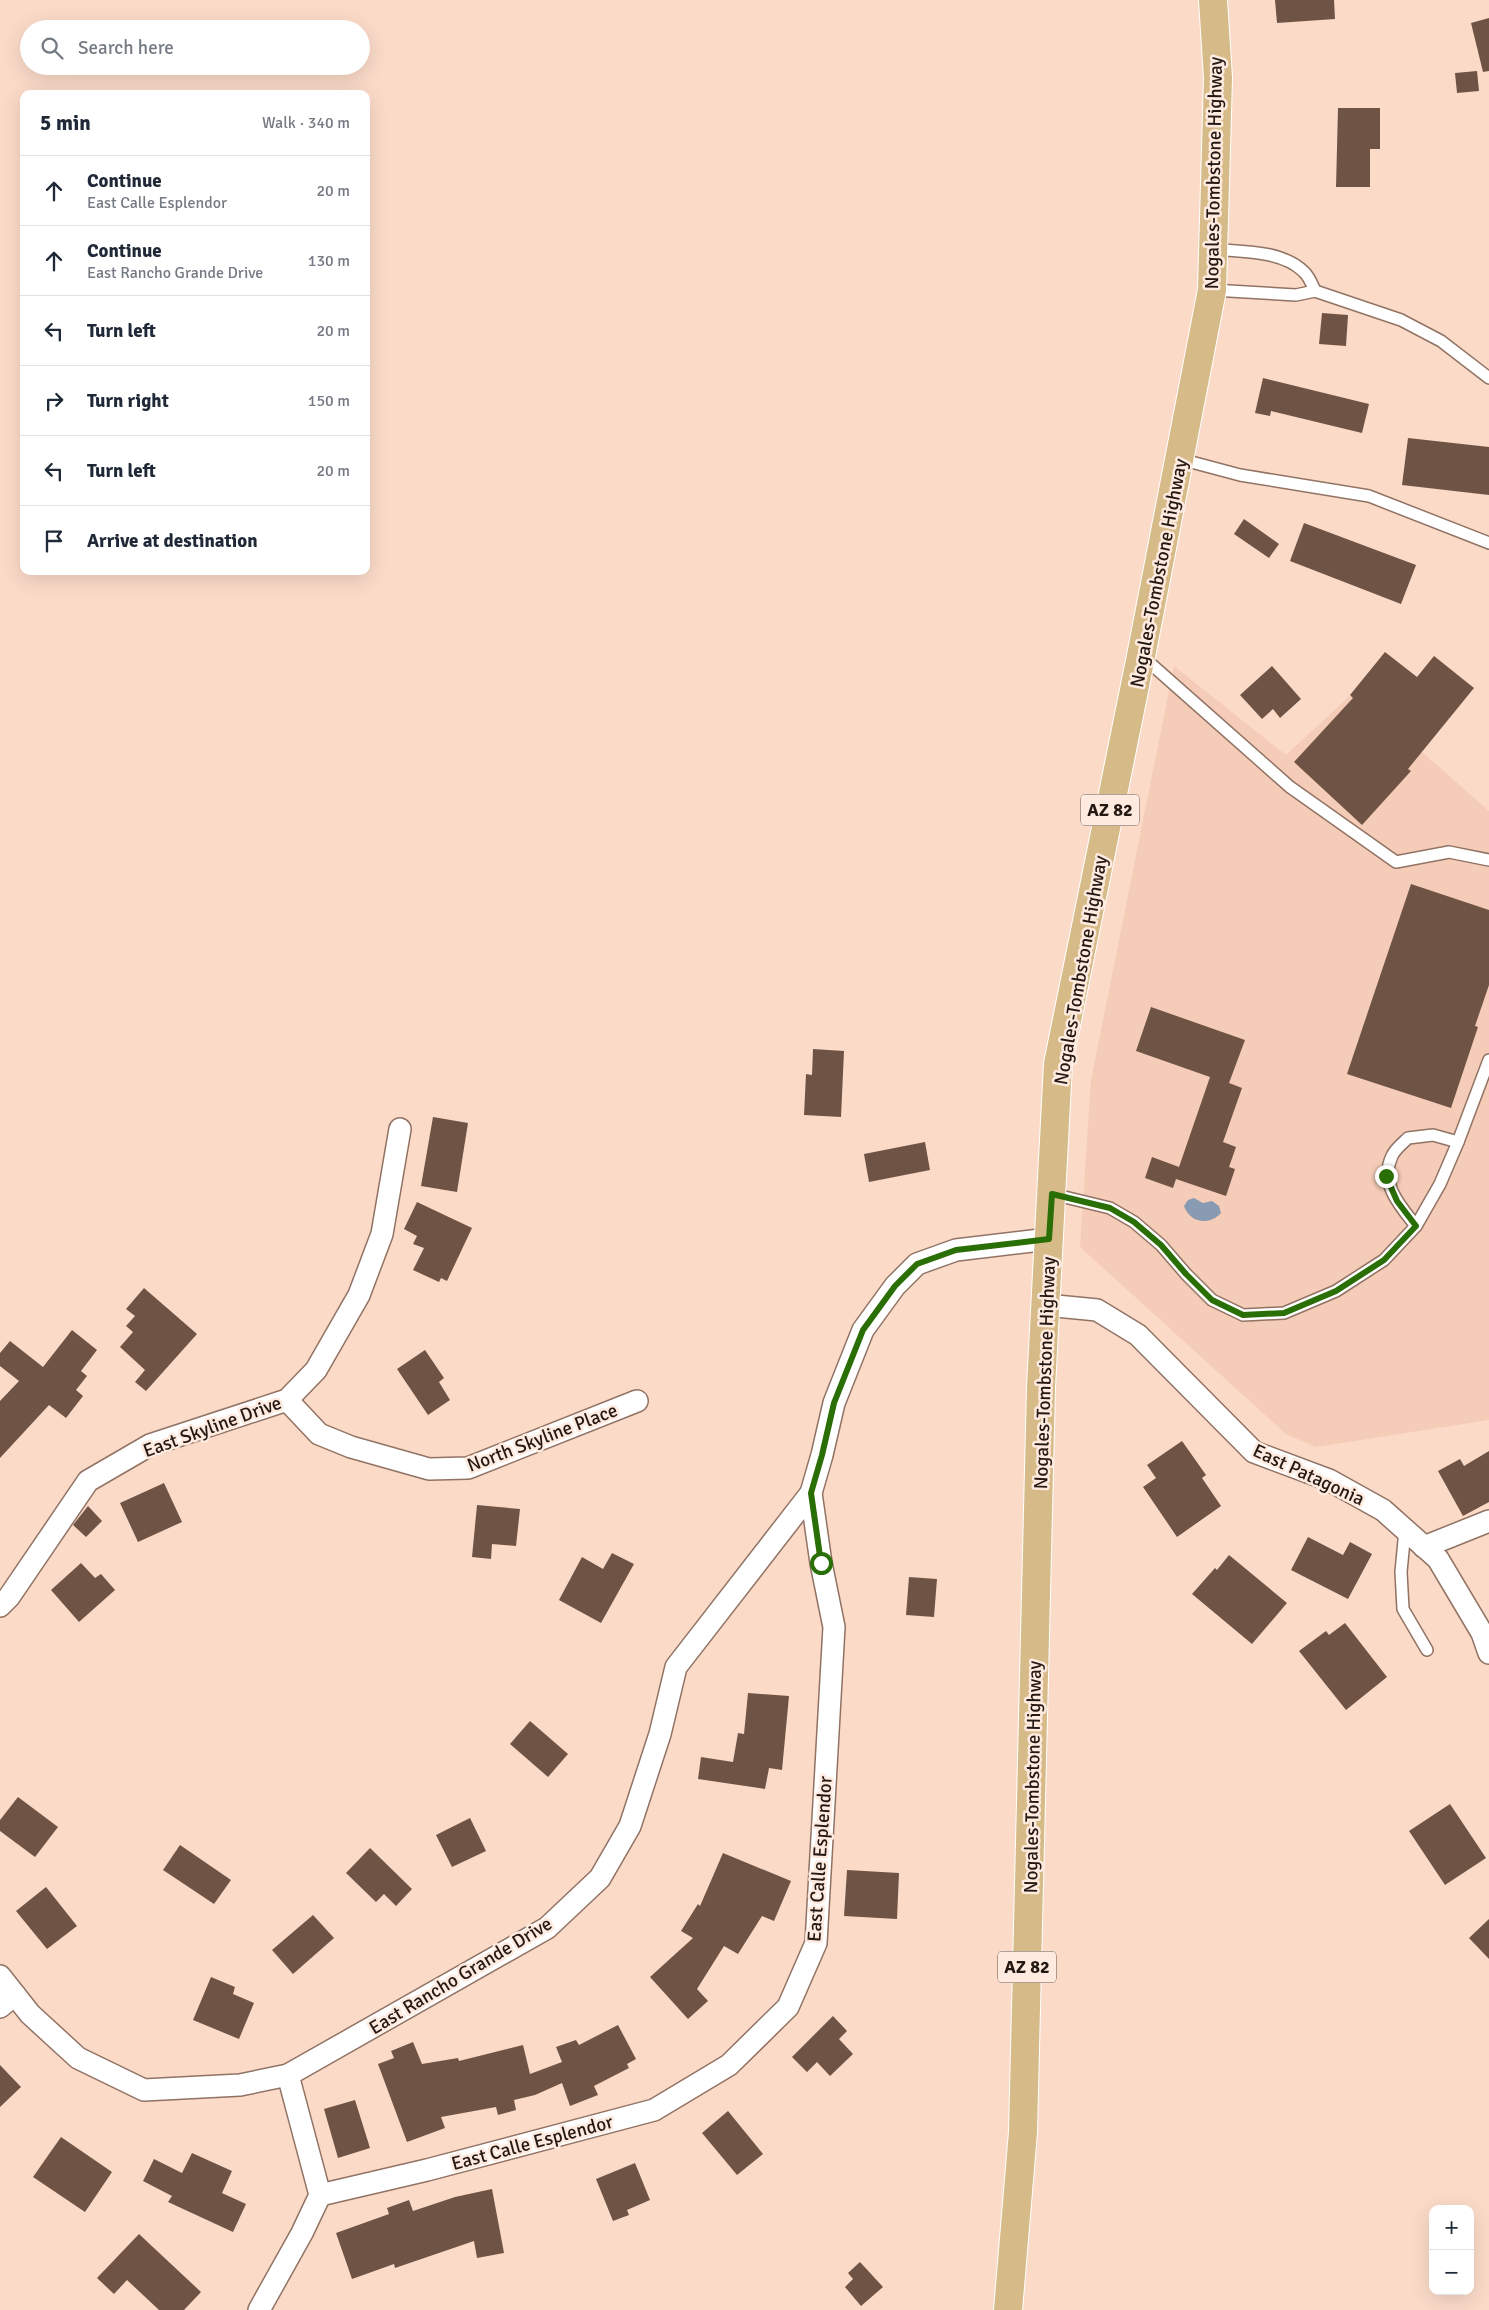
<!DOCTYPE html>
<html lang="en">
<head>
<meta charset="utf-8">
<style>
  body { margin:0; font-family:Signika,sans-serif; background:#f2f2f3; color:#1f2937 }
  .controls { position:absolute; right:15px; bottom:15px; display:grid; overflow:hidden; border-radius:10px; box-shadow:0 5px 20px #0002 }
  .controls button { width:45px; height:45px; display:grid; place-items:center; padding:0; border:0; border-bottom:1px solid #e0e1e3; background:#fff; color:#1f2937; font:25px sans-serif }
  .stop { position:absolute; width:15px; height:15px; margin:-11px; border:4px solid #2a6e06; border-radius:50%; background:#fff }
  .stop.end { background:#2a6e06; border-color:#fff; box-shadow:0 1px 5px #0008 }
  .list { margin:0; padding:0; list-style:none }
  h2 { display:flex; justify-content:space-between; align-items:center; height:65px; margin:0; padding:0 20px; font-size:21px }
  h2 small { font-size:16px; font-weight:400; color:#747a83 }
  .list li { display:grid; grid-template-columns:32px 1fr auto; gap:15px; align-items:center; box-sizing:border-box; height:70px; padding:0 20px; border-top:1px solid #e0e1e3 }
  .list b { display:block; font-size:19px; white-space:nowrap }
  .list p { margin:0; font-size:16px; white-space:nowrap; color:#747a83 }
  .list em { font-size:16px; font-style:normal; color:#747a83 }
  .icon { flex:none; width:28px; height:28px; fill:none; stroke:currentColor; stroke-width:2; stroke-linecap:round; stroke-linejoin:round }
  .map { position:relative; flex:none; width:1489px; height:2310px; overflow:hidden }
  .search { position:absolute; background:#fff; box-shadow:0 5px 20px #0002; left:20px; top:20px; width:350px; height:55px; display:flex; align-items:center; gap:12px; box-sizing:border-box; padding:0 18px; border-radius:28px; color:#747a83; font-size:19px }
  .panel { position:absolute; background:#fff; box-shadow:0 5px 20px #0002; left:20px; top:90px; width:350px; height:485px; border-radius:10px }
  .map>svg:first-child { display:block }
  .built { fill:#f5ccb8 }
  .water { fill:#889bb2 }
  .building { fill:#6f5445 }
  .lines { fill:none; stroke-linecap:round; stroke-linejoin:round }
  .lane-casing { stroke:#917364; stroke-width:14 }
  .street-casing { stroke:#917364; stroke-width:24 }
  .primary-casing { stroke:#fff; stroke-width:30 }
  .lane { stroke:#fff; stroke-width:11 }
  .street { stroke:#fff; stroke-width:21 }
  .primary { stroke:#d6bb88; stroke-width:28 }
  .route { stroke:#2a6e06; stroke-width:6 }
  .labels { text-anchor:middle; stroke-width:5; stroke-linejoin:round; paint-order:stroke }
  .shield { fill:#feeadf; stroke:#655750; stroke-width:1 }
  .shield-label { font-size:18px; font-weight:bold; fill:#241812 }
  .street-label { font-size:19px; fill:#241812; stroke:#feeadf }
</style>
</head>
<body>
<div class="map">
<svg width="1489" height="2310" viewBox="0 0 1489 2310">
  <rect width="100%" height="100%" fill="#fbdac8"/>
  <polygon class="built" points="1174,666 1286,755 1354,692 1489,811 1489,1420 1316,1447 1286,1434 1080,1247 1091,1080"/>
  <path class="water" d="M1194,1198l9,5 9,-2 7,5 2,7c-12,13 -31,10 -37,-7l4,-6z"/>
  <g class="building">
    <polygon points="1275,0 1334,0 1335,19 1277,23"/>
    <polygon points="1489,18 1489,71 1483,72 1471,23"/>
    <polygon points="1477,71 1479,91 1457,93 1455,73"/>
    <polygon points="1338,108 1380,108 1380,149 1370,149 1370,187 1336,187"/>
    <polygon points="1322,313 1348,315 1346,346 1319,344"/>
    <polygon points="1263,378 1369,404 1362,433 1271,411 1270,416 1255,413"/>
    <polygon points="1408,438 1489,447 1489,495 1402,485"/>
    <polygon points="1244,519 1279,544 1269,558 1234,534"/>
    <polygon points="1304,523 1416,565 1401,604 1290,561"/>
    <polygon points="1385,652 1417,677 1434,656 1474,688 1408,769 1411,771 1362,825 1294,762 1353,698 1350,695"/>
    <polygon points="1272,666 1301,699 1280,718 1273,709 1262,719 1240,695"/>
    <polygon points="1411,884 1489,910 1489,985 1475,1026 1478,1027 1451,1108 1347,1074"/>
    <polygon points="1151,1007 1245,1040 1229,1083 1242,1088 1223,1142 1236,1147 1229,1167 1235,1169 1226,1196 1176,1179 1173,1188 1145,1178 1152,1157 1179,1167 1210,1077 1136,1051"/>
    <polygon points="813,1049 844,1051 841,1117 804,1115 806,1074 812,1075"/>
    <polygon points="433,1117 468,1123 457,1192 421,1186"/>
    <polygon points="925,1142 930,1170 869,1182 864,1154"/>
    <polygon points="417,1202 472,1228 447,1281 441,1278 439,1282 413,1270 424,1248 413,1244 417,1236 404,1229"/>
    <polygon points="144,1288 197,1334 146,1391 135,1382 145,1370 120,1347 133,1332 126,1326 135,1316 126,1309"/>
    <polygon points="72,1330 97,1350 81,1371 87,1376 76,1390 83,1396 66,1418 49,1405 0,1458 0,1401 19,1381 0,1366 0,1353 10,1341 43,1367"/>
    <polygon points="425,1350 444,1378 439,1382 450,1400 428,1415 397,1369"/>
    <polygon points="1182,1441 1206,1475 1202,1478 1221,1506 1177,1537 1143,1487 1156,1478 1147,1465"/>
    <polygon points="1489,1451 1489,1502 1463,1516 1438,1471 1460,1459 1464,1466"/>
    <polygon points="164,1483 182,1522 138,1542 120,1503"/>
    <polygon points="477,1505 520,1509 516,1546 492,1544 491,1559 472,1557"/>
    <polygon points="88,1506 102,1521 86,1537 73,1525"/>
    <polygon points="1308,1537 1343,1555 1350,1542 1372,1554 1348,1599 1291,1570"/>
    <polygon points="612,1553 634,1564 601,1623 559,1600 582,1557 603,1569"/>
    <polygon points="1229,1555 1287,1603 1252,1644 1192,1594 1215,1568 1217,1570"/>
    <polygon points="81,1563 95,1578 101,1574 115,1590 79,1622 51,1590"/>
    <polygon points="909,1577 937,1579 934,1617 906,1615"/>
    <polygon points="1345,1623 1387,1677 1346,1710 1299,1651 1326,1631 1329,1635"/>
    <polygon points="748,1693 789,1696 782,1770 769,1768 765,1789 698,1779 701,1757 733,1762 738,1733 744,1734"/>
    <polygon points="530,1721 568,1754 548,1777 510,1744"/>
    <polygon points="18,1797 58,1827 35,1857 0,1831 0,1820"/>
    <polygon points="1450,1804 1486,1858 1445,1885 1409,1831"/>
    <polygon points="470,1818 486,1851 452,1867 436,1835"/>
    <polygon points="180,1845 231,1880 214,1904 163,1870"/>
    <polygon points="370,1848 412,1889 396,1906 384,1894 376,1902 346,1873"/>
    <polygon points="723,1853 791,1881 774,1921 762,1916 738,1954 724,1946 697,1989 708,2001 688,2019 650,1977 693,1938 681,1931 698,1904 700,1906"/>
    <polygon points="847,1870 899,1873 897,1919 844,1916"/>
    <polygon points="46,1887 77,1926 47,1949 16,1911"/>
    <polygon points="313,1915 334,1938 293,1974 272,1950"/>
    <polygon points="1489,1919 1489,1959 1469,1938"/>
    <polygon points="211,1977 235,1987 233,1994 254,2003 239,2039 193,2020"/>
    <polygon points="833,2016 847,2031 839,2039 853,2054 830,2076 817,2062 807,2072 792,2057"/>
    <polygon points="618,2025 636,2059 627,2064 629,2068 594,2086 598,2095 570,2106 562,2083 535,2095 514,2100 516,2110 498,2115 496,2107 441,2117 445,2128 407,2142 378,2064 394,2058 391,2051 413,2042 422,2064 458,2058 459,2061 523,2045 530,2074 562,2062 556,2047 576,2040 579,2045"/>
    <polygon points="0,2065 21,2087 0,2107"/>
    <polygon points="355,2100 370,2148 338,2158 324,2109"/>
    <polygon points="728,2111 763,2154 737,2175 702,2133"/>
    <polygon points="61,2137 112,2172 85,2212 33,2177"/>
    <polygon points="192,2153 232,2171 222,2193 246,2204 233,2232 168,2202 172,2196 143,2181 154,2159 182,2173"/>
    <polygon points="635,2163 650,2200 627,2210 629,2215 613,2221 596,2179"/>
    <polygon points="492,2189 504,2253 477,2258 474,2241 395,2268 394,2264 352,2279 336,2233 389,2214 387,2208 409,2200 413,2211 455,2197"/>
    <polygon points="139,2234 201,2292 184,2310 159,2310 127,2280 114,2294 97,2278"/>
    <polygon points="860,2262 883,2287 861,2306 845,2287 853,2279 848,2273"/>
  </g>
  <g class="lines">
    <defs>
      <g id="lane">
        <path d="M1212,249c29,3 69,1 91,22 6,5 9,13 12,20"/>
        <polyline points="1212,290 1296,295 1315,291 1401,320 1441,341 1489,378"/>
        <polyline points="1180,459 1240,475 1369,496 1489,543"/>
        <polyline points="1143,657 1290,787 1396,862 1449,852 1489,860"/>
        <polyline points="1052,1194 1110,1208 1134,1222 1161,1245 1186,1274 1212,1300 1243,1315 1284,1313 1336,1291 1384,1260 1416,1226 1440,1184 1458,1142 1489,1060"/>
        <path d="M1416,1226c-16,-20 -37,-43 -24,-70 3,-7 11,-13 16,-18l25,-3 25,7"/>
        <polyline points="1405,1530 1401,1572 1403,1609 1427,1650"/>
      </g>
      <g id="street">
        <polyline points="1046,1305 1097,1310 1138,1335 1254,1452 1329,1480 1383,1510 1438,1559 1482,1633 1489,1653"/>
        <polyline points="287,1400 319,1434 351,1447 429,1469 468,1468 637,1401"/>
        <polyline points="1424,1547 1489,1521"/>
        <polyline points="0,1606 9,1597 88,1481 150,1445 287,1400 316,1370 359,1295 382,1234 400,1129"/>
        <polyline points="0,1976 30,2014 78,2058 144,2090 240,2085 288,2075 547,1928 600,1878 630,1826 660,1734 676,1667 811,1493 822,1455 834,1403 863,1330 895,1286 917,1264 956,1250 1049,1239"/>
        <polyline points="0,2007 15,1995"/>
        <polyline points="320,2195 427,2170 654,2110 729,2065 788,2007 816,1943 834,1627 821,1563 811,1493"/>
        <polyline points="259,2310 302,2233 320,2195 288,2075"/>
      </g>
      <polyline id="primary" points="1008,2310 1023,2132 1041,1387 1058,1064 1141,656 1212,290 1218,78 1213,0"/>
    </defs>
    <use href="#lane" class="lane-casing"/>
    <use href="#street" class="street-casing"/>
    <use href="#primary" class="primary-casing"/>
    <use href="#lane" class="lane"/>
    <use href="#street" class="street"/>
    <use href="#primary" class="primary"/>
  </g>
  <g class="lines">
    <polyline class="route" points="821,1563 811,1493 822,1455 834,1403 863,1330 895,1286 917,1264 956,1250 1049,1239 1052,1194 1110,1208 1134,1222 1161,1245 1186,1274 1212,1300 1243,1315 1284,1313 1336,1291 1384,1260 1416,1226 1397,1201 1386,1176"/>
  </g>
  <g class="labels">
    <g class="shield">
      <rect x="1081" y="794.5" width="58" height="31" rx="4"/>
      <rect x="998" y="1951.5" width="58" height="31" rx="4"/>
    </g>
    <g class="shield-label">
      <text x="1110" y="816">AZ 82</text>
      <text x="1027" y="1973">AZ 82</text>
    </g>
    <g class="street-label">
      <text transform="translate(1213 173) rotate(-89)" y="7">Nogales-Tombstone Highway</text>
      <text transform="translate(1158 573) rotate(-79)" y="7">Nogales-Tombstone Highway</text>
      <text transform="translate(1080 970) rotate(-80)" y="7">Nogales-Tombstone Highway</text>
      <text transform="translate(1044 1373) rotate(-88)" y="7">Nogales-Tombstone Highway</text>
      <text transform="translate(212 1426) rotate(-20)" y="7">East Skyline Drive</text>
      <text transform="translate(542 1437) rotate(-21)" y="7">North Skyline Place</text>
      <text transform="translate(1309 1474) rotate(25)" y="7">East Patagonia</text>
      <text transform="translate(1032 1777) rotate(-89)" y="7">Nogales-Tombstone Highway</text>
      <text transform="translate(819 1859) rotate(-86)" y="7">East Calle Esplendor</text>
      <text transform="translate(460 1975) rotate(-31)" y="7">East Rancho Grande Drive</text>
      <text transform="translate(532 2142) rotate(-15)" y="7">East Calle Esplendor</text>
    </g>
  </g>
</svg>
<div class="controls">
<button>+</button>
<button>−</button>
</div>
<div class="stop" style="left:821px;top:1563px"></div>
<div class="stop end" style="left:1386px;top:1176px"></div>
<div class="search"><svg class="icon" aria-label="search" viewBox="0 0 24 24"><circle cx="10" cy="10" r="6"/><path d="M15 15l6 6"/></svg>Search here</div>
<section class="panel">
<h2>5 min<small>Walk · 340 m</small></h2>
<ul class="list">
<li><svg class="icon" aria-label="ahead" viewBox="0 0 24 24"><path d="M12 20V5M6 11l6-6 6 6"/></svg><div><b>Continue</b><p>East Calle Esplendor</p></div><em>20 m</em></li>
<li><svg class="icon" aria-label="ahead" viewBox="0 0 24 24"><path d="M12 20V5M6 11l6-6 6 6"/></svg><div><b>Continue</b><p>East Rancho Grande Drive</p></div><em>130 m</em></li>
<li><svg class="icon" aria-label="left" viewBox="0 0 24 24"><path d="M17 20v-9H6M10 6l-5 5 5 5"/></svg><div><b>Turn left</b></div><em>20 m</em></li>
<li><svg class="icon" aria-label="right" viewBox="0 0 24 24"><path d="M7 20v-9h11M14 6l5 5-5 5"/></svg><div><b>Turn right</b></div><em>150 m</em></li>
<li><svg class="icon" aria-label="left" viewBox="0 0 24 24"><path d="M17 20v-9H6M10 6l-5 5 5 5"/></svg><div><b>Turn left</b></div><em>20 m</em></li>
<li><svg class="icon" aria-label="arrive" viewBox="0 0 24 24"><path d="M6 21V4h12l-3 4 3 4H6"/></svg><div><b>Arrive at destination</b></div></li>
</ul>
</section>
</div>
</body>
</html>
